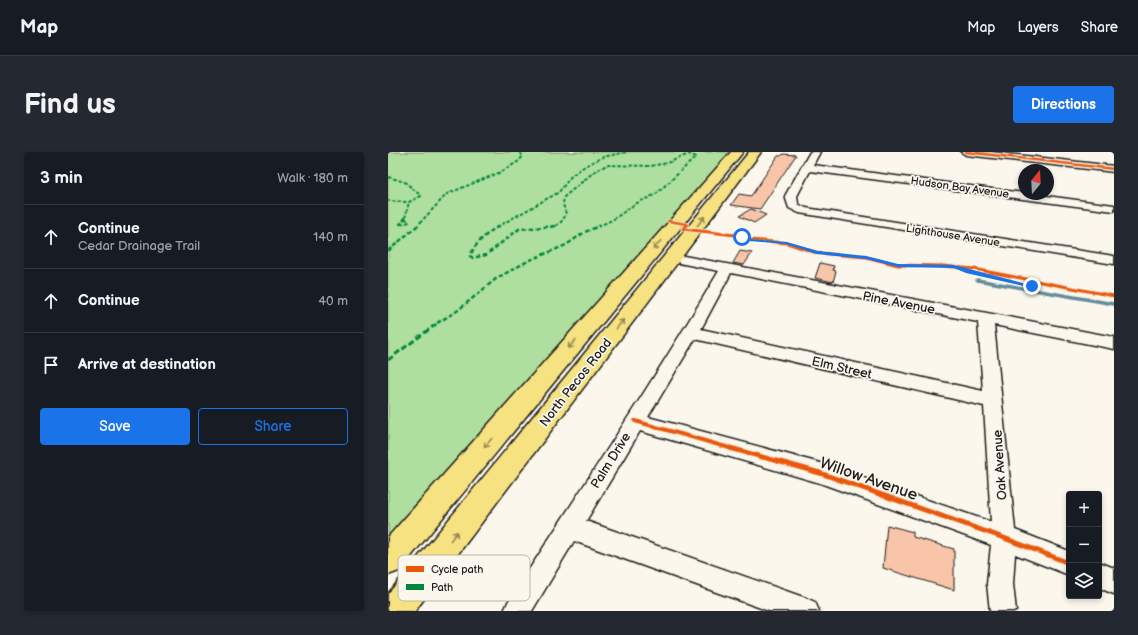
<!DOCTYPE html>
<html lang="en">
<head>
<meta charset="utf-8">
<style>
  body { margin:0; font-family:"Balsamiq Sans",sans-serif; background:#242831; color:#f1f3f6 }
  .controls { position:absolute; right:12px; bottom:12px; display:grid; overflow:hidden; border-radius:4px; box-shadow:0 2px 6px #0003 }
  .controls button { width:36px; height:36px; display:grid; place-items:center; padding:0; border:0; border-bottom:1px solid #363941; background:#171b24; color:#f1f3f6; font:20px sans-serif }
  .compass { position:absolute; left:630px; top:12px; width:36px; height:36px; border-radius:50%; background:#171b24; box-shadow:0 2px 6px #0003; rotate:18deg }
  .stop { position:absolute; width:12px; height:12px; margin:-9px; border:3px solid #1a73e8; border-radius:50%; background:#fff }
  .stop.end { background:#1a73e8; border-color:#fff; box-shadow:0 1px 4px #0008 }
  .list { margin:0; padding:0; list-style:none }
  h2 { display:flex; justify-content:space-between; align-items:center; height:52px; margin:0; padding:0 16px; font-size:17px }
  h2 small { font-size:13px; font-weight:400; color:#9ea1a6 }
  .list li { display:grid; grid-template-columns:26px 1fr auto; gap:12px; align-items:center; box-sizing:border-box; height:64px; padding:0 16px; border-top:1px solid #363941 }
  .list b { display:block; font-size:15px; white-space:nowrap }
  .list p { margin:0; font-size:13px; white-space:nowrap; color:#9ea1a6 }
  .list em { font-size:13px; font-style:normal; color:#9ea1a6 }
  .actions { display:flex; gap:8px; padding:12px 16px }
  .actions a { flex:1; padding:9px 0; border:1px solid #1a73e8; border-radius:4px; text-align:center; font-size:14px; color:#1a73e8 }
  .actions .main { background:#1a73e8; color:#fff }
  .icon { flex:none; width:22px; height:22px; fill:none; stroke:currentColor; stroke-width:2; stroke-linecap:round; stroke-linejoin:round }
  .map { position:relative; flex:none; width:726px; height:459px; overflow:hidden; border-radius:4px }
  header { display:flex; align-items:center; gap:24px; box-sizing:border-box; height:56px; padding:0 20px; background:#171b24; border-bottom:1px solid #363941 }
  header strong { font-size:19px }
  nav { display:flex; gap:22px; margin-inline-start:auto; font-size:14px }
  .intro { display:flex; align-items:center; justify-content:space-between; box-sizing:border-box; height:96px; padding:0 24px }
  h1 { margin:0; font-size:28px }
  .button { padding:10px 18px; border-radius:4px; background:#1a73e8; color:#fff; font-size:14px; font-weight:700 }
  main { display:flex; gap:24px; padding:0 24px }
  aside { flex:1; background:#171b24; border-radius:4px; box-shadow:0 2px 6px #0003 }
  .map>svg:first-child { display:block }
  .green { fill:#afdf9f; stroke:#667e5e }
  .lines { fill:none; stroke-linecap:round; stroke-linejoin:round }
  .stream { stroke:#638b9e; stroke-width:3.5 }
  .building { fill:#f8c5a9; stroke:#1c1c1c }
  .minor-casing { stroke:#1c1c1c; stroke-width:3 }
  .major-casing { stroke:#1c1c1c; stroke-width:3 }
  .minor { fill:#fbf7ec; fill-rule:evenodd }
  .major { fill:#f7e281; fill-rule:evenodd }
  .quiet-far2 { stroke:#00873e; stroke-width:2; stroke-dasharray:3.5 2; stroke-linecap:butt }
  .quiet-far1 { stroke:#00873e; stroke-width:2.5; stroke-dasharray:4.5 2.5; stroke-linecap:butt }
  .quiet { stroke:#00873e; stroke-width:3; stroke-dasharray:6 3; stroke-linecap:butt }
  .cycleway-far3-casing { stroke:#fbf7ec; stroke-width:4 }
  .cycleway-far2-casing { stroke:#fbf7ec; stroke-width:5 }
  .cycleway-far1-casing { stroke:#fbf7ec; stroke-width:6 }
  .cycleway-casing { stroke:#fbf7ec; stroke-width:8 }
  .cycleway-far3 { stroke:#e8590c; stroke-width:2.5 }
  .cycleway-far2 { stroke:#e8590c; stroke-width:3 }
  .cycleway-far1 { stroke:#e8590c; stroke-width:4 }
  .cycleway { stroke:#e8590c; stroke-width:5 }
  .oneway { stroke:#948954 }
  .route { fill:#1a73e8 }
  .labels { text-anchor:middle; stroke-width:3.5; stroke-linejoin:round; paint-order:stroke }
  .far-street-label { font-size:11px; fill:#1c1c1c; stroke:#fbf7ec }
  .street-label { font-size:13px; fill:#1c1c1c; stroke:#fbf7ec }
  .near-street-label { font-size:16px; fill:#1c1c1c; stroke:#fbf7ec }
  .key { fill:#fbf7ec; stroke:#b8b5ae; stroke-width:1 }
  .key-label { font-size:11px; fill:#1c1c1c }
</style>
</head>
<body>
<header>
<strong>Map</strong>
<nav><a>Map</a><a>Layers</a><a>Share</a></nav>
</header>
<div class="intro"><h1>Find us</h1><a class="button">Directions</a></div>
<main>
<aside>
<h2>3 min<small>Walk · 180 m</small></h2>
<ul class="list">
<li><svg class="icon" aria-label="ahead" viewBox="0 0 24 24"><path d="M12 20V5M6 11l6-6 6 6"/></svg><div><b>Continue</b><p>Cedar Drainage Trail</p></div><em>140 m</em></li>
<li><svg class="icon" aria-label="ahead" viewBox="0 0 24 24"><path d="M12 20V5M6 11l6-6 6 6"/></svg><div><b>Continue</b></div><em>40 m</em></li>
<li><svg class="icon" aria-label="arrive" viewBox="0 0 24 24"><path d="M6 21V4h12l-3 4 3 4H6"/></svg><div><b>Arrive at destination</b></div></li>
</ul>
<div class="actions"><a class="main">Save</a><a>Share</a></div>
</aside>
<div class="map">
<svg width="726" height="459" viewBox="0 0 726 459">
  <rect width="100%" height="100%" fill="#fbf7ec"/>
  <filter id="ink" filterUnits="userSpaceOnUse"><feTurbulence type="fractalNoise" baseFrequency=".025" numOctaves="2"/><feDisplacementMap in="SourceGraphic" scale="8" xChannelSelector="R" yChannelSelector="G"/><feConvolveMatrix kernelMatrix="1 2 1 2 8 2 1 2 1" color-interpolation-filters="sRGB"/></filter>
  <g filter="url(#ink)">
    <polygon class="green" points="0,0 344,0 0,393"/>
    <g class="lines">
      <polyline class="stream" points="589,128 726,152"/>
    </g>
    <g class="building">
      <polygon points="395,2 408,3 372,57 343,53 351,42 363,44 390,4 393,4"/>
      <polygon points="363,57 378,63 366,71 351,64"/>
      <polygon points="352,99 364,101 356,113 345,111"/>
      <polygon points="432,111 446,114 445,118 448,119 445,130 427,126"/>
      <polygon points="499,373 525,380 525,385 566,397 566,438 495,416"/>
    </g>
    <g class="lines">
      <defs>
        <g id="minor">
          <polygon points="422,0 432,0 425,13 726,53 726,59 422,19 409,44 410,52 418,56 726,104 726,112 411,61 401,56 397,44"/>
          <polygon points="573,0 603,0 726,14 726,20 578,3"/>
          <path d="M296,104l430,81v12l-120,-24 21,205 54,21v24l-54,-21 -2,30 3,27h-26l-3,-27 4,-39 -171,-62 -180,-52 -54,90 220,77 9,4 4,9h-50l-195,-70 -42,70h-28l4,-9c71,-110 144,-218 211,-331l-40,-8 -2,-3 2,-3zM343,121l247,49 5,69 -282,-62zM307,187l289,67 7,116 -171,-59 -172,-46z"/>
          <polygon points="711,410 726,416 726,442 711,436"/>
        </g>
        <g id="major">
          <polygon points="343,0 355,0 11,419 0,423 0,385"/>
          <polygon points="361,0 373,0 27,459 0,459 0,442"/>
        </g>
      </defs>
      <use href="#minor" class="minor-casing"/>
      <use href="#major" class="major-casing"/>
      <use href="#minor" class="minor"/>
      <use href="#major" class="major"/>
      <g class="quiet-far2">
        <polyline points="0,25 17,30 33,44 21,50 0,49"/>
        <polygon points="17,66 21,70 11,73"/>
        <polyline points="17,66 21,50"/>
        <polyline points="28,75 59,42 113,20 131,9 135,4 131,0"/>
        <polyline points="109,75 171,40 184,23 197,14 215,5 239,0"/>
        <path d="M162,75c9,-1 12,-5 16,-13l-3,-10 1,-7 31,-26 12,-6 44,1 16,-3 22,-9 7,3 -40,37 -21,10 -21,15 -17,8"/>
      </g>
      <g class="quiet-far1">
        <path d="M111,74c-13,8 -23,16 -29,30l3,2 13,-3 33,-26 36,-3"/>
        <polyline points="0,99 29,74"/>
        <polyline points="49,171 69,159 109,126 140,109 178,93 197,80 211,74"/>
      </g>
      <polyline class="quiet" points="0,208 51,170"/>
      <defs>
        <g id="cycleway-far3">
          <polyline points="578,0 726,17"/>
          <polyline points="280,69 299,72 297,75"/>
        </g>
        <polyline id="cycleway-far2" points="298,74 295,77 347,83 362,88 399,91 429,101 478,105 510,113 556,114 586,117 726,144"/>
        <polyline id="cycleway-far1" points="247,269 345,297"/>
        <polyline id="cycleway" points="342,296 432,321 616,386 681,411"/>
      </defs>
      <use href="#cycleway-far3" class="cycleway-far3-casing"/>
      <use href="#cycleway-far2" class="cycleway-far2-casing"/>
      <use href="#cycleway-far1" class="cycleway-far1-casing"/>
      <use href="#cycleway" class="cycleway-casing"/>
      <use href="#cycleway-far3" class="cycleway-far3"/>
      <use href="#cycleway-far2" class="cycleway-far2"/>
      <use href="#cycleway-far1" class="cycleway-far1"/>
      <use href="#cycleway" class="cycleway"/>
    </g>
    <defs><path id="oneway-shaft" d="M-6 0H5M1.5-3L5.5 0L1.5 3" fill="none" stroke-width="1.6" stroke-linecap="round" stroke-linejoin="round"/></defs>
    <g class="oneway">
      <use href="#oneway-shaft" transform="translate(313 69) rotate(-52)"/>
      <use href="#oneway-shaft" transform="translate(269 93) rotate(130)"/>
      <use href="#oneway-shaft" transform="translate(232 172) rotate(-52)"/>
      <use href="#oneway-shaft" transform="translate(184 192) rotate(130)"/>
      <use href="#oneway-shaft" transform="translate(100 291) rotate(130)"/>
      <use href="#oneway-shaft" transform="translate(66 384) rotate(-52)"/>
    </g>
  </g>
  <polygon class="route" points="354,83 363,87 399,90 430,99 478,104 510,112 566,113 646,134 644,136 578,121 566,116 510,115 478,107 429,102 398,92 362,89 352,86"/>
  <g class="labels">
    <g class="far-street-label">
      <text transform="translate(572 35) rotate(8)" y="4">Hudson Bay Avenue</text>
      <text transform="translate(565 83) rotate(9)" y="4">Lighthouse Avenue</text>
    </g>
    <g class="street-label">
      <text transform="translate(511 150) rotate(11)" y="5">Pine Avenue</text>
      <text transform="translate(454 215) rotate(13)" y="5">Elm Street</text>
      <text transform="translate(187 230) rotate(-52)" y="5">North Pecos Road</text>
      <text transform="translate(222 308) rotate(-58)" y="5">Palm Drive</text>
      <text transform="translate(611 313) rotate(-94)" y="5">Oak Avenue</text>
    </g>
    <g class="near-street-label">
      <text transform="translate(481 326) rotate(19)" y="6">Willow Avenue</text>
    </g>
  </g>
  <rect x="10" y="403" width="132" height="46" rx="6" class="key"/>
  <rect x="18" y="414" width="18" height="6" fill="#e8590c"/>
  <rect x="18" y="432" width="18" height="6" fill="#00873e"/>
  <g class="key-label">
    <text x="43" y="421">Cycle path</text>
    <text x="43" y="439">Path</text>
  </g>
</svg>
<div class="controls">
<button>+</button>
<button>−</button>
<button><svg class="icon" aria-label="layers" viewBox="0 0 24 24"><path d="M12 4l9 5-9 5-9-5zM3 14l9 5 9-5"/></svg></button>
</div>
<svg class="compass" viewBox="-18 -18 36 36"><path d="M0-13l5 13h-10z" fill="#e53935"/><path d="M0 13l5-13h-10z" fill="#9ea1a6"/></svg>
<div class="stop" style="left:354px;top:85px"></div>
<div class="stop end" style="left:644px;top:134px"></div>
</div>
</main>
</body>
</html>
